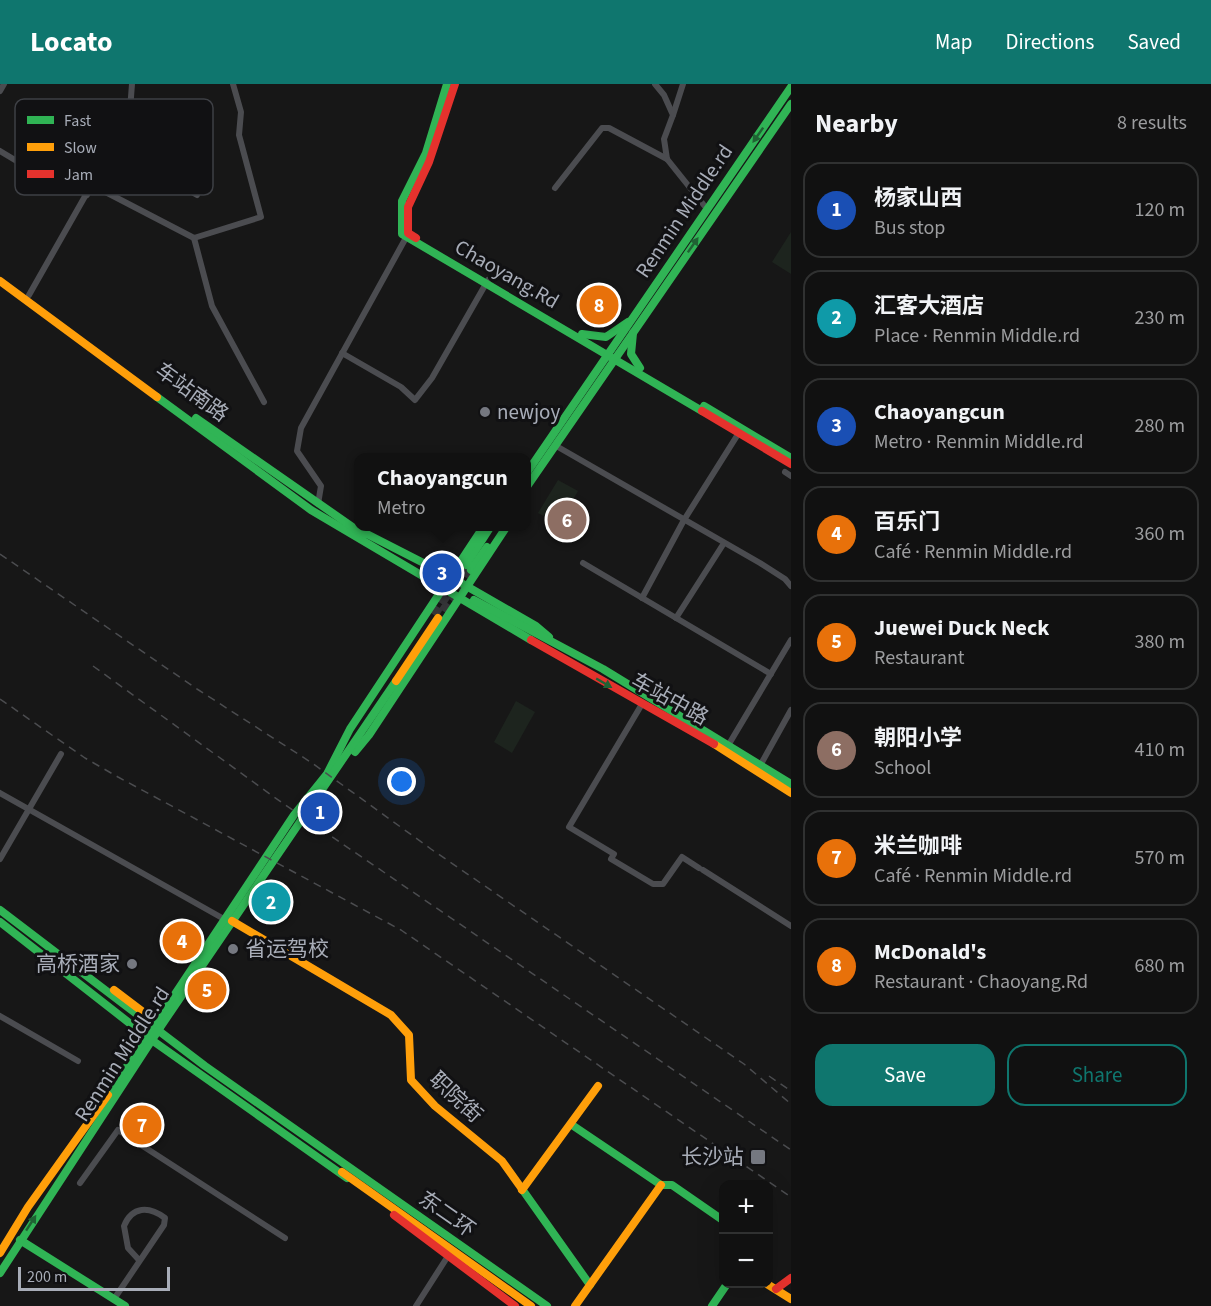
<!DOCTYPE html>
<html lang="en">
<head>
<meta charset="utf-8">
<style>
  body { margin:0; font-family:"Source Sans 3","Noto Sans SC",sans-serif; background:#1a1a1a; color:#f1f3f6 }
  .controls { position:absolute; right:18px; bottom:18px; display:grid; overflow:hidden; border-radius:12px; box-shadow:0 6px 24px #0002 }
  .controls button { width:54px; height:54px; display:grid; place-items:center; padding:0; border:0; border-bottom:2px solid #303131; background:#111; color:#f1f3f6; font:30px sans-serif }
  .scale { position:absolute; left:18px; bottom:15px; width:152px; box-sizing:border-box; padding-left:6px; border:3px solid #a8adb8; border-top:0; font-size:16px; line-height:21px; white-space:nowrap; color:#a8adb8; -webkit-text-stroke:4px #111113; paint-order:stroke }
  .you { position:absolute; left:402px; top:698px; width:21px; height:21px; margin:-15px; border:4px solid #fff; border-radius:50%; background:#1a73e8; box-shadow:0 0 0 9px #1a73e833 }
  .badge { display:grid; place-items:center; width:39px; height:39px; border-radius:50%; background:#0f766e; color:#fff; font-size:20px; font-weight:700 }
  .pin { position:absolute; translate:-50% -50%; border:3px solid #fff; box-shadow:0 2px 6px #0006 }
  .popup { position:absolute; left:354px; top:369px; width:177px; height:78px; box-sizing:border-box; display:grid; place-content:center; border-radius:12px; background:#111; filter:drop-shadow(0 2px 4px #0005); font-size:20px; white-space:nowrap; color:#9c9d9f }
  .popup b { font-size:22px; color:#f1f3f6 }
  .popup::after { content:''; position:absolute; left:50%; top:100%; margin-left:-12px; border:12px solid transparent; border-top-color:#111 }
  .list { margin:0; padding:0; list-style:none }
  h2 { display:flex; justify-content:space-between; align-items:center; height:78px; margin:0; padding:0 24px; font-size:26px }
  h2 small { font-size:20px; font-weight:400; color:#9c9d9f }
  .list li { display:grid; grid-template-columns:39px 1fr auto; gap:18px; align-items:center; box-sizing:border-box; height:96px; margin:0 12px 12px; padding:0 12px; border:2px solid #303131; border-radius:18px }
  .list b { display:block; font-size:22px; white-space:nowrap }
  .list p { margin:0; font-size:20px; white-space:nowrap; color:#9c9d9f }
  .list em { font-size:20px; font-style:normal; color:#9c9d9f }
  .actions { display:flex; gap:12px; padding:18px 24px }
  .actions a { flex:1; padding:14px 0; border:2px solid #0f766e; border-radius:18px; text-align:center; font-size:21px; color:#0f766e }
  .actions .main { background:#0f766e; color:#fff }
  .map { position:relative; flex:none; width:791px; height:1222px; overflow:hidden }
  header { display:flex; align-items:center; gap:36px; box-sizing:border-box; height:84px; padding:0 30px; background:#0f766e; color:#fff }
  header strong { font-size:28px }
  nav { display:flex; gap:33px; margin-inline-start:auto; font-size:21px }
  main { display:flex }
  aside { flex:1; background:#111 }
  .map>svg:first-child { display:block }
  .green { fill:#1d241e }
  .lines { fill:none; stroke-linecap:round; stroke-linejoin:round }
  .primary-tunnel { stroke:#343537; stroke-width:9; stroke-dasharray:9 4.5; stroke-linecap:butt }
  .street { stroke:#4b4c50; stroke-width:6 }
  .fast { stroke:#30b455; stroke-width:8 }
  .slow { stroke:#ff9f0a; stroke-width:8 }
  .jam { stroke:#e5322d; stroke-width:8 }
  .rail { stroke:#4b4c4f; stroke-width:1.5; stroke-dasharray:8 6; stroke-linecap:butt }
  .oneway { fill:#206234 }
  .poi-dot { fill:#757880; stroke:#111113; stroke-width:2 }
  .labels { text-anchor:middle; stroke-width:6; stroke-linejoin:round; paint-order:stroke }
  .street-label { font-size:21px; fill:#a8adb8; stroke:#111113 }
  .poi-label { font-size:21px; fill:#a8adb8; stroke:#111113; text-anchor:start }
  .key { fill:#111113; stroke:#3e4045; stroke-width:1.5 }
  .key-label { font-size:16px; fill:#a8adb8 }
</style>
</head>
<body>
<header>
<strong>Locato</strong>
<nav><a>Map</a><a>Directions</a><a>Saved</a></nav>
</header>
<main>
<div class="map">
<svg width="791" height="1222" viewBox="0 0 791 1222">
  <rect width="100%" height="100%" fill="#171717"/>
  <g class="green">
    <polygon points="791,148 791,190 772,178"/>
    <polygon points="558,396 578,407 559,440 538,429"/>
    <polygon points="516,617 535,628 512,669 494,658"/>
  </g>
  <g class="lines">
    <g class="primary-tunnel">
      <polyline points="443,527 471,486"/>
      <polyline points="434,531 466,481"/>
    </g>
    <g class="street">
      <polyline points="655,0 664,11 673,31 664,55 667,75 707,125"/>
      <polyline points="0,7 4,0"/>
      <polyline points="673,31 683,0"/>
      <polyline points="113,63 197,111"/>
      <polyline points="0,67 30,85 51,90 87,111"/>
      <polyline points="92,101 194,154 261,133 239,51 241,28 233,0"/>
      <polyline points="555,104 602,44 609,44 667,75"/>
      <polyline points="194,154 212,222 264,318"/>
      <polyline points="29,211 113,63 130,26 132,0"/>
      <polyline points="342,269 401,303 415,316 432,294 488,196"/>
      <polyline points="558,363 760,479 785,495 791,502"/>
      <polyline points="785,388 791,392"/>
      <polyline points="318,420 321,402 297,367 301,344 408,150"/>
      <polyline points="583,479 771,590"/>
      <polyline points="642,514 684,436 740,347"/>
      <polyline points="676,534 724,459"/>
      <polyline points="642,620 569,743 614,770 611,775 653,800 663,800 682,773 699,784"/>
      <polyline points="729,660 791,556"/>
      <polyline points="761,680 791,626"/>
      <polyline points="0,709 224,835"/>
      <polyline points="0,775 61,670"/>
      <polyline points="703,786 791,842"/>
      <polyline points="0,932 78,977"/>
      <polyline points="80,1099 118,1046 285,1154"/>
      <path d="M114,1215l50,-74 1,-7c-16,-12 -33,-12 -41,8l4,22 11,12"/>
      <polyline points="416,1222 448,1172"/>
    </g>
    <g class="fast">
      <polyline points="447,0 426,69 402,117 402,150 702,327"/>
      <polyline points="633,249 631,270 640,284"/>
      <polyline points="582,250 606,253 628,238"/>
      <polyline points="157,313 311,426 531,556"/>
      <polyline points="704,322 791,374"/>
      <polyline points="196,334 364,451"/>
      <polyline points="526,390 791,3"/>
      <polyline points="526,404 791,20"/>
      <polyline points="359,446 449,492 536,542 549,553"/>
      <polyline points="466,481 491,442"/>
      <polyline points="471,486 487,463"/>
      <polyline points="474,516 603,585 791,700"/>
      <polyline points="355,668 369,651 507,442"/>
      <polyline points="328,688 350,645 484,442"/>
      <polyline points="0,826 205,982 547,1222"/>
      <polyline points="0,838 146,952 347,1094"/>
      <polyline points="108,1011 294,731 331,685"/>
      <polyline points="572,1041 661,1101 672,1101 724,1137"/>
      <polyline points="522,1105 590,1201"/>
      <polyline points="20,1156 125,1222"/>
      <polyline points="0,1189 161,942 396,597"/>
      <polyline points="712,1222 727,1200"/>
    </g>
    <g class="slow">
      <polyline points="0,197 157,313"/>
      <polyline points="396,597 438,534"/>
      <polyline points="714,660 791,709"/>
      <polyline points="232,837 391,931 409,951 411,996 435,1022 502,1077 522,1105"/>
      <polyline points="114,906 147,931"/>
      <polyline points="342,1088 531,1222"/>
      <polyline points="522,1106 598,1002"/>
      <polyline points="0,1169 28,1123 108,1011"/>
      <polyline points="767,1200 791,1215"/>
      <polyline points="575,1222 661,1101"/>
    </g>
    <g class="jam">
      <polyline points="416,154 408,149 408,123 429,78 455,0"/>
      <polyline points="702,327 791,380"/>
      <polyline points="531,556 714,660"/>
      <polyline points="394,1131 515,1222"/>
      <polyline points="776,1205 791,1194"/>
    </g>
    <g class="rail">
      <polyline points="0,470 197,605 312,679 431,765 744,980 791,1020"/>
      <polyline points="93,582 281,718 791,1066"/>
      <polyline points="0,615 85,674 118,693 401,846 791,1113"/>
      <polyline points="769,992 791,1007"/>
    </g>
  </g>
  <defs><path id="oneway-solid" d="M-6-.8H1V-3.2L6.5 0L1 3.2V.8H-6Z" transform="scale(1.5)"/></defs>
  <g class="oneway">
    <use href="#oneway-solid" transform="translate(758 51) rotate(125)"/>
    <use href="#oneway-solid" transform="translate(693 161) rotate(-55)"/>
    <use href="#oneway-solid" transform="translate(604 599) rotate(30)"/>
    <use href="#oneway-solid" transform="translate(31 1139) rotate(-57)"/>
  </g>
  <g class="poi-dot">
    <circle cx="485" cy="328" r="6"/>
    <circle cx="233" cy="865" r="6"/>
    <circle cx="132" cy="880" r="6"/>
    <rect x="750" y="1065" width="16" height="16" rx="3"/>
  </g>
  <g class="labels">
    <g class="street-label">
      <text transform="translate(684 127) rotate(-56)" y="7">Renmin Middle.rd</text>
      <text transform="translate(507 190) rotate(30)" y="7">Chaoyang.Rd</text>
      <text transform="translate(192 308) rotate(36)" y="7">车站南路</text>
      <text transform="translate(670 615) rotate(29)" y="7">车站中路</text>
      <text transform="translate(122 970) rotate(-57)" y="7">Renmin Middle.rd</text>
      <text transform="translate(456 1013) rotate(43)" y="7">职院街</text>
      <text transform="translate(447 1130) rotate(35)" y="7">东二环</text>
    </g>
    <g class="poi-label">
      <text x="497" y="335">newjoy</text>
      <text x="245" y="872">省运驾校</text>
      <text x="120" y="887" text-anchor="end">高桥酒家</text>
      <text x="744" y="1080" text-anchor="end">长沙站</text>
    </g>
  </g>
  <rect x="15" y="15" width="198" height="96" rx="9" class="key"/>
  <rect x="27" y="32" width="27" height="8" fill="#30b455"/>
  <rect x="27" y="59" width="27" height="8" fill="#ff9f0a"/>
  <rect x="27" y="86" width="27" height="8" fill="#e5322d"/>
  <g class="key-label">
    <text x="64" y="42">Fast</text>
    <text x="64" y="69">Slow</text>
    <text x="64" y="96">Jam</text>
  </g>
</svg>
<div class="controls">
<button>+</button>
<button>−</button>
</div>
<div class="scale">200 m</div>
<div class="you"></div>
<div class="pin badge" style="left:320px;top:728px;background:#1a4fb4">1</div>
<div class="pin badge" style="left:271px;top:818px;background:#0f9aa8">2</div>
<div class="pin badge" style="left:442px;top:489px;background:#1a4fb4">3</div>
<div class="popup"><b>Chaoyangcun</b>Metro</div>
<div class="pin badge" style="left:182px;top:857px;background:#e8710a">4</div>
<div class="pin badge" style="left:207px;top:906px;background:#e8710a">5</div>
<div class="pin badge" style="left:567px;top:436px;background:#8d6e63">6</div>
<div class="pin badge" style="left:142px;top:1041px;background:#e8710a">7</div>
<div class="pin badge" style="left:599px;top:221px;background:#e8710a">8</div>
</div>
<aside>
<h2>Nearby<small>8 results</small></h2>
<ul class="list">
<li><span class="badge" style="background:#1a4fb4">1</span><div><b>杨家山西</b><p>Bus stop</p></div><em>120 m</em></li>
<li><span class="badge" style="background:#0f9aa8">2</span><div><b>汇客大酒店</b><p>Place · Renmin Middle.rd</p></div><em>230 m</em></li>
<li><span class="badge" style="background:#1a4fb4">3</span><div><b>Chaoyangcun</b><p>Metro · Renmin Middle.rd</p></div><em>280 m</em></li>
<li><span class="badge" style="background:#e8710a">4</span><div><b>百乐门</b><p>Café · Renmin Middle.rd</p></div><em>360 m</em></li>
<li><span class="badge" style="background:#e8710a">5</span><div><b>Juewei Duck Neck</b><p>Restaurant</p></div><em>380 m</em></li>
<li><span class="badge" style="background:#8d6e63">6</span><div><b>朝阳小学</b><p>School</p></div><em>410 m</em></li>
<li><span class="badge" style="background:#e8710a">7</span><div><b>米兰咖啡</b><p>Café · Renmin Middle.rd</p></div><em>570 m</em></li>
<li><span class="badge" style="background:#e8710a">8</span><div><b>McDonald's</b><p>Restaurant · Chaoyang.Rd</p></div><em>680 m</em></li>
</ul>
<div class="actions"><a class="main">Save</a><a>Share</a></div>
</aside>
</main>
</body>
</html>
